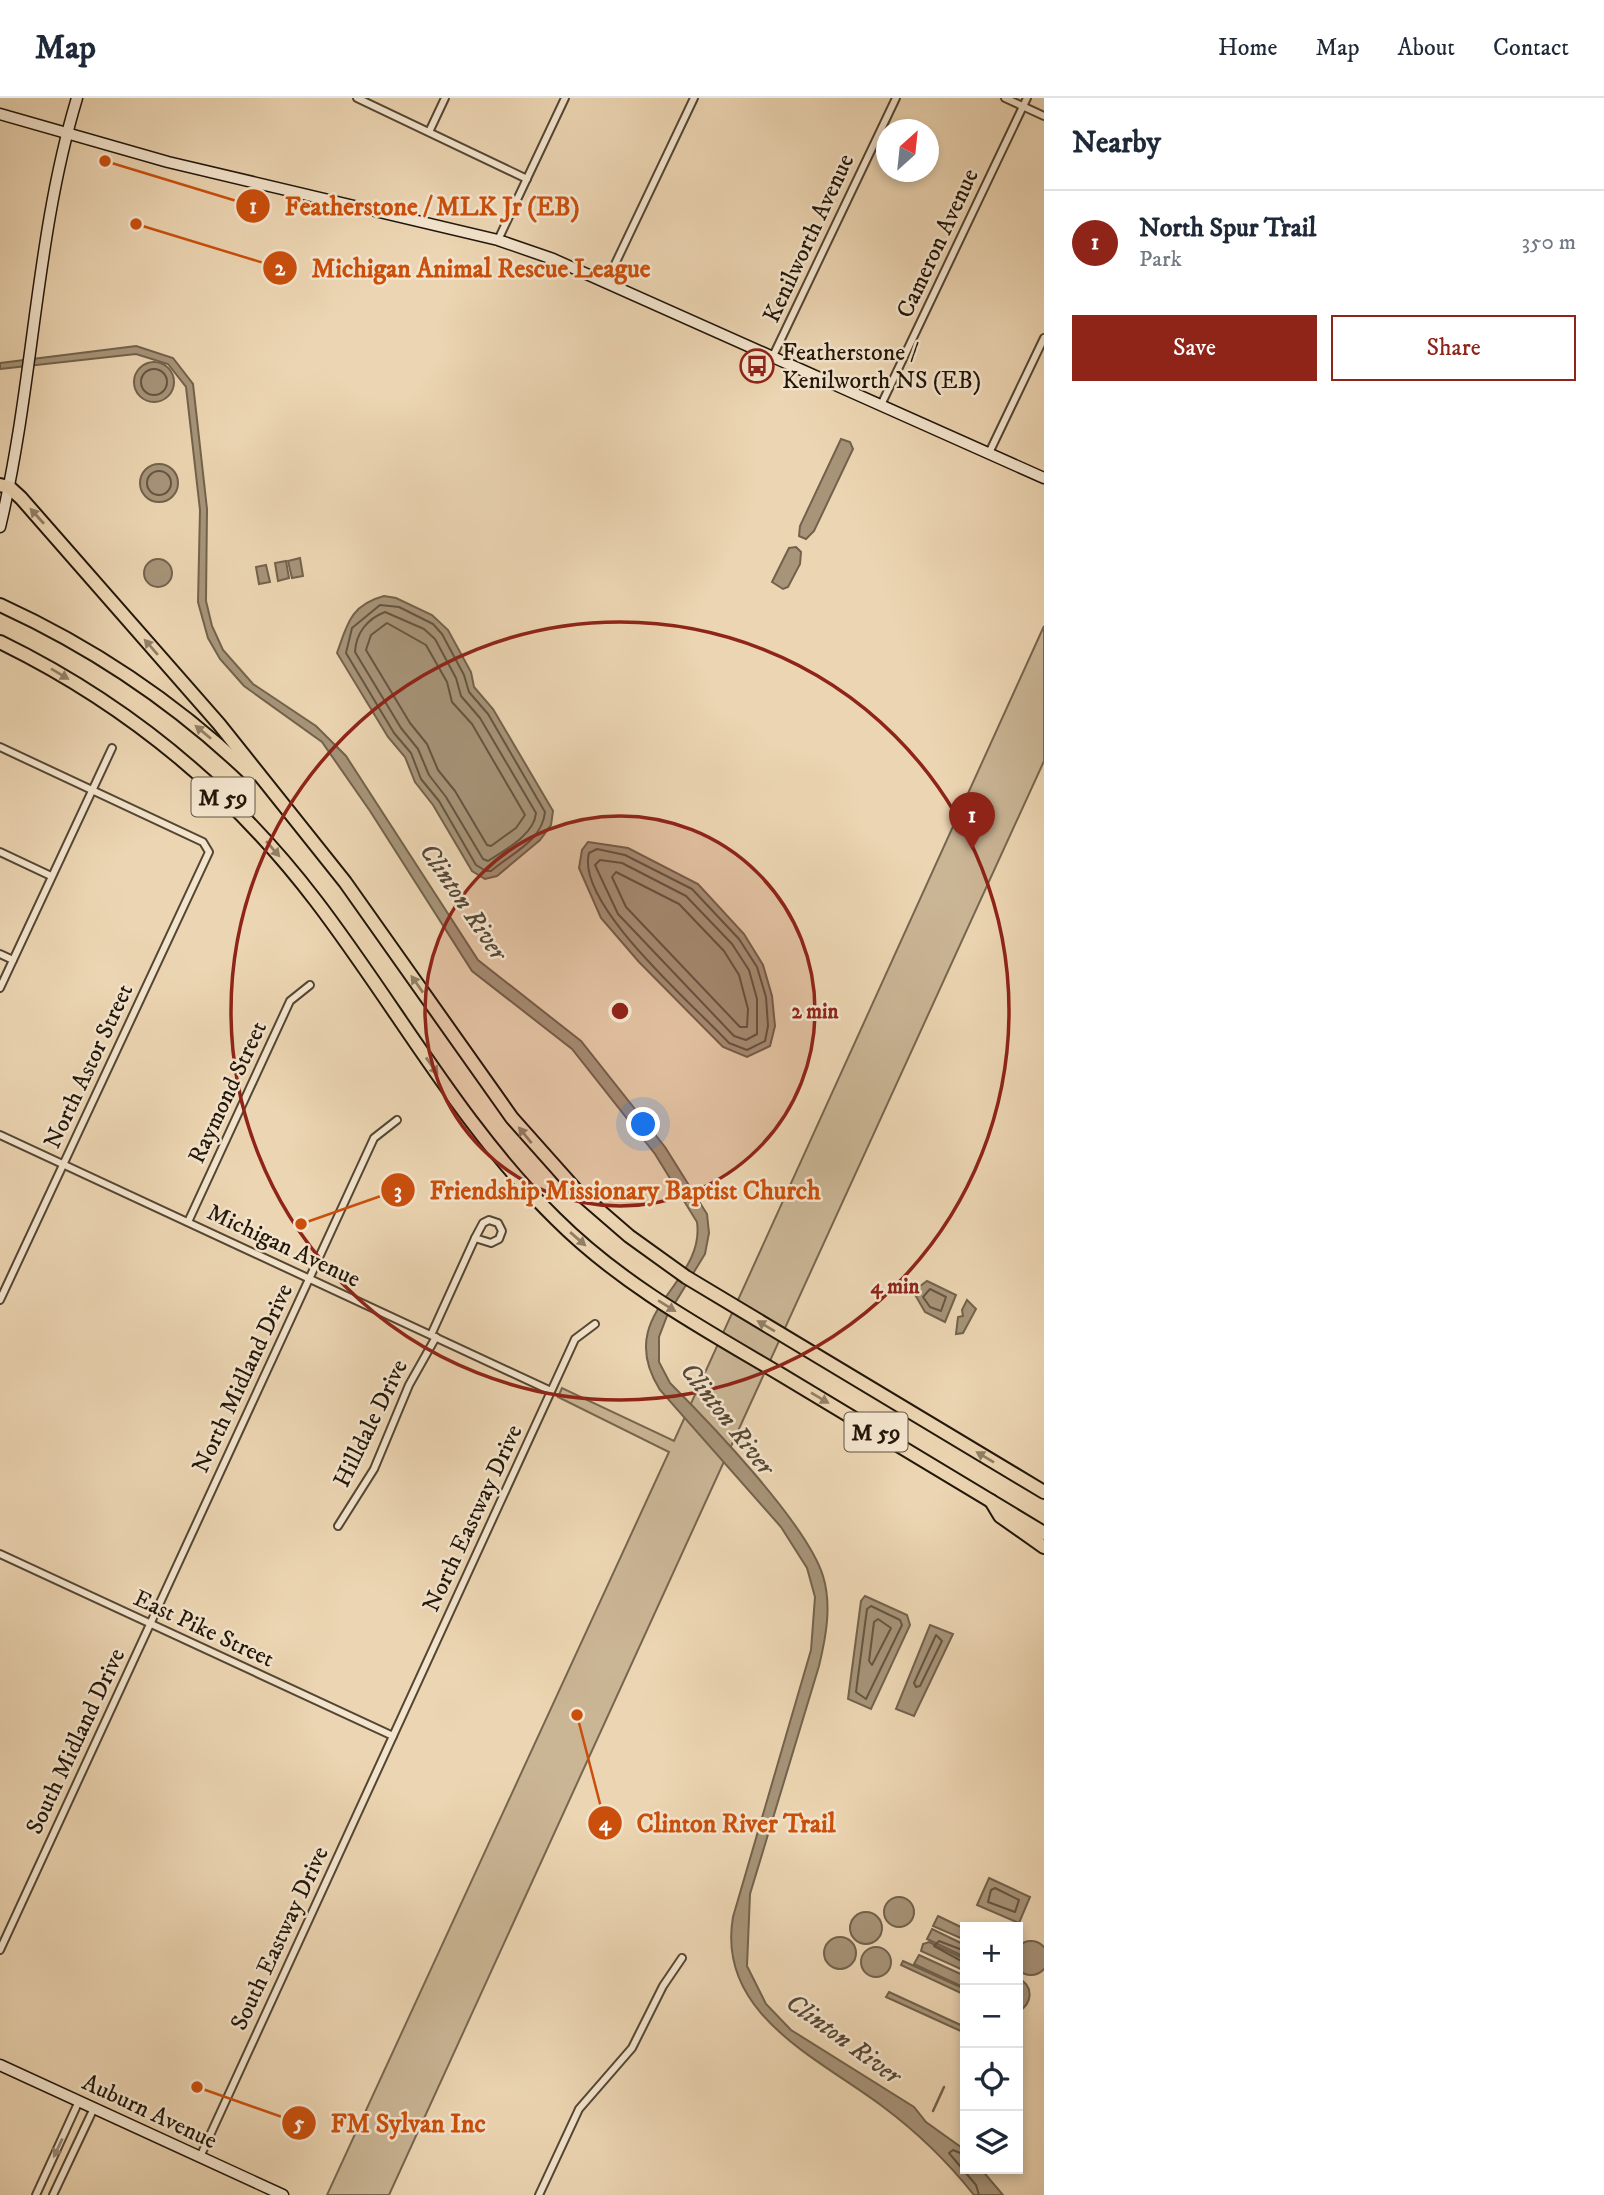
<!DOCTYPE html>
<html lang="en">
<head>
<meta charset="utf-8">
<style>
  body { margin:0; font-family:"IM FELL DW Pica",serif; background:#f2f2f3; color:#1f2937 }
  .controls { position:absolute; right:21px; bottom:21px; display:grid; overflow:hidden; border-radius:0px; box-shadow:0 4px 10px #0003 }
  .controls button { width:63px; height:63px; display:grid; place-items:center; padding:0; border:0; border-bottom:2px solid #e0e1e3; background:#fff; color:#1f2937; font:35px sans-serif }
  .compass { position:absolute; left:876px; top:21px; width:63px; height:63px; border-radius:50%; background:#fff; box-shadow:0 4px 10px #0003; rotate:27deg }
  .you { position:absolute; left:644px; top:1027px; width:24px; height:24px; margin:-18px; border:5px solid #fff; border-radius:50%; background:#1a73e8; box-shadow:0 0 0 10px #1a73e833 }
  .badge { display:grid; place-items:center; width:46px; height:46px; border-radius:50%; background:#8f2418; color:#fff; font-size:23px; font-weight:700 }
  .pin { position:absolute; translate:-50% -58px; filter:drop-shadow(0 2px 4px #0008) }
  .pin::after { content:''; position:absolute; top:37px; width:24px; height:21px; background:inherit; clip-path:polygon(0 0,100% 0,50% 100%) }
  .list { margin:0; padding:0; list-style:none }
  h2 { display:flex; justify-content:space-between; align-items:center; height:91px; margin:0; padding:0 28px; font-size:30px }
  h2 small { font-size:23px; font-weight:400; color:#747a83 }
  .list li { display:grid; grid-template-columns:46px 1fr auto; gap:21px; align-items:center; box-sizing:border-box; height:105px; padding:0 28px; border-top:2px solid #e0e1e3 }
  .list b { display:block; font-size:26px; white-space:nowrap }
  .list p { margin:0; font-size:23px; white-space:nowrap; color:#747a83 }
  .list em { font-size:23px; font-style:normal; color:#747a83 }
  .actions { display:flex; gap:14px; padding:21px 28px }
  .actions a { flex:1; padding:16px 0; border:2px solid #8f2418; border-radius:0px; text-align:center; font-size:24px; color:#8f2418 }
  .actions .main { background:#8f2418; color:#fff }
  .icon { flex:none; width:38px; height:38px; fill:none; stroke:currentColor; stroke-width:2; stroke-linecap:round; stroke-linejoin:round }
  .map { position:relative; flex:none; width:1044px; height:2097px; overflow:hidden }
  header { display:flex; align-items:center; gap:42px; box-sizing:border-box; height:98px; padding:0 35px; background:#fff; border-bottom:2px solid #e0e1e3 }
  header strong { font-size:33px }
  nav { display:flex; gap:38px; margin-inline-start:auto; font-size:24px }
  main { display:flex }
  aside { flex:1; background:#fff }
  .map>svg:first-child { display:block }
  .green { fill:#cab595; stroke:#76664f; stroke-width:2 }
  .water { fill:#a79479; stroke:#72624c; stroke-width:2 }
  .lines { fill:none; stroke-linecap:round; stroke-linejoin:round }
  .shore { stroke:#645541; stroke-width:2 }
  .stream { stroke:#72624c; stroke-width:2.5 }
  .street-casing { stroke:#544633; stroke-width:10 }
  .secondary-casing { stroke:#221609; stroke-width:13 }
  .highway-casing { stroke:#221609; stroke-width:16 }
  .street { stroke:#f3e4cd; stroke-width:6 }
  .secondary { stroke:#f3e4cd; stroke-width:10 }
  .highway { stroke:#ecd5b2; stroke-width:12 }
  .oneway { fill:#917f66 }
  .oneway2 { fill:#958775 }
  .ring { fill:none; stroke:#8f2418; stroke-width:3.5 }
  .labels { text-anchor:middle; stroke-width:5; stroke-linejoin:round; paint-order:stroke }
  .shield { fill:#f3e4cd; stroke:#615444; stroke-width:2 }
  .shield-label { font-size:23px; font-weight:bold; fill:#221609 }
  .street-label { font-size:24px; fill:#221609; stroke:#f3e4cd }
  .poi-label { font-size:24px; fill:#221609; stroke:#f3e4cd; text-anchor:start }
  .water-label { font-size:26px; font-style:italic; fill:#574836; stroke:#f3e4cd }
  .centre { fill:#8f2418; stroke:#f3e4cd; stroke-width:3.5 }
  .ring-label { font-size:21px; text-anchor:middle; font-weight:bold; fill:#8f2418; stroke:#f3e4cd; stroke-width:5; stroke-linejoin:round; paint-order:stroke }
  .leader { fill:none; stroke:#ca4f0c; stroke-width:2.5 }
  .callout-dot { fill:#ca4f0c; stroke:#f3e4cd; stroke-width:2.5 }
  .mark-label { font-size:21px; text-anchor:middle; font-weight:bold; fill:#fff }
  .callout-label { font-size:26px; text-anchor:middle; font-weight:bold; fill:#ca4f0c; stroke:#f3e4cd; stroke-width:5; stroke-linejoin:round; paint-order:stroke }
</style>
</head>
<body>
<header>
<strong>Map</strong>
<nav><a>Home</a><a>Map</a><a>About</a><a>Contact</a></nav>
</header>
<main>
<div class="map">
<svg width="1044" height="2097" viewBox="0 0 1044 2097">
  <rect width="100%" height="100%" fill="#ecd5b2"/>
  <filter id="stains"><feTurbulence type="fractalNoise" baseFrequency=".00286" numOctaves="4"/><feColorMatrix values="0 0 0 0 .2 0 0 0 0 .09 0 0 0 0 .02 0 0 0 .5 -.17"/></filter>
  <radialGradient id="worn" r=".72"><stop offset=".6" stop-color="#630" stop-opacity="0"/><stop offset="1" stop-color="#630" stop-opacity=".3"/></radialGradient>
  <polygon class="green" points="1044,528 1044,663 389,2097 327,2097 669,1354 558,1299 562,1290 674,1343"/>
  <g class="water">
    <path d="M136,248l37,12 20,26 14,125 -1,92 6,25 11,24 30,34 63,42 30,30 132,204 103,81 84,106 42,67 2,19 -4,21 -38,62 -8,21v25l11,21c40,40 137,141 153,193 9,29 3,61 -4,90l-69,228 -3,72 19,38 25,26 123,77 12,15 39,28v19h16l22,26h-29c-27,-34 -57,-63 -92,-89 -64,-48 -166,-92 -149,-189l78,-267 4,-53 -8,-29 -26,-41 -121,-137c-49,-78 46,-105 37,-168l-42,-68 -83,-105 -100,-78 -102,-160 -48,-69 -78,-56 -24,-27 -12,-21 -10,-36 2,-92 -14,-123 -18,-23 -32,-10 -136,15v-6z"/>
    <circle cx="154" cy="284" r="20"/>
    <polygon points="841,341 850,344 853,351 814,433 806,441 799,438 800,428"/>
    <circle cx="159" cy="385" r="19"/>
    <polygon points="796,449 801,454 800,466 788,489 783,491 772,484 789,450"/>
    <polygon points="300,460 303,478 292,480 288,463"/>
    <circle cx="158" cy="475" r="14"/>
    <polygon points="286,463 289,480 278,483 275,465"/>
    <polygon points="266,467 270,484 259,486 256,469"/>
    <path d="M384,498l12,2 36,17 16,15 23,42 3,15 19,22 60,102 -2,14 -11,15 -43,36 -12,3 -13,-8 -39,-66 -18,-23 -10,-25 -17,-20 -51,-84c10,-28 13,-48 47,-57z"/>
    <polygon points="588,744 628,750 698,786 744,836 763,867 772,898 775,928 770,948 747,959 723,949 639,864 601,820 579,770 582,752"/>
    <polygon points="927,1183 956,1197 945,1224 925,1214 909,1186 916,1191"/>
    <polygon points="967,1202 976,1211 963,1235 956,1236 958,1219 963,1218 962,1212"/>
    <polygon points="865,1498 907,1517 910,1527 871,1611 848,1601 861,1503"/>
    <polygon points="930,1527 953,1536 914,1618 896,1611"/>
    <polygon points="989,1780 1030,1799 1019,1825 977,1807"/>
    <circle cx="899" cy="1814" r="15"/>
    <circle cx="866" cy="1830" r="16"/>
    <polygon points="938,1818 965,1831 965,1842 933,1828"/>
    <polygon points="932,1831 965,1847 965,1859 927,1841"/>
    <circle cx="840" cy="1855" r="16"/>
    <circle cx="1031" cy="1860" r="17"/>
    <polygon points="929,1844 965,1861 965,1873 921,1853 923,1846"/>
    <circle cx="876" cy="1864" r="15"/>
    <polygon points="919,1857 965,1878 965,1890 914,1866"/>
    <polygon points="903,1863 965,1891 965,1897 901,1867"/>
    <path d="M1018,1880c16,8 15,25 0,34z"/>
    <polygon points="889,1894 965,1929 965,1935 886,1899"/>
  </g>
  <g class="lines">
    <g class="shore">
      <circle cx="154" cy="284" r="13"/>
      <circle cx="159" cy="385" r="12"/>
      <path d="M380,507l19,2 34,17 9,10 22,41 5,17 19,22 57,98c-3,29 -33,41 -54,59h-5l-10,-6 -37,-64 -18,-22 -10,-26 -17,-20 -48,-80 6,-25z"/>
      <path d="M385,514l39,17 11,10 21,39 5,18 19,22 56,95c-2,22 -31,37 -48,48l-5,-2 -37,-62 -17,-22 -11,-26 -17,-21 -46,-76c1,-19 12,-33 30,-40z"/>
      <polygon points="387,525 426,547 447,584 452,604 472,626 525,717 516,730 491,748 487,747 455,693 438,672 427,646 410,625 366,552 371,537"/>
      <path d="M597,751l28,6 67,34 47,50 18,28 9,30 2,29 -3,15 -18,9 -18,-7c-34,-37 -154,-139 -140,-190z"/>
      <polygon points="600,762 622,765 686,798 732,846 749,872 757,901 757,936 746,942 734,938 618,816 595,767"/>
      <polygon points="616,774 679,806 724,853 739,877 748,911 747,929 740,929 626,809 612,779"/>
      <polygon points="930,1191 946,1199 941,1213 930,1209 923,1199"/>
      <polygon points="871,1508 900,1522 902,1527 866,1601 856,1594 867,1511"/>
      <polygon points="878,1521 891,1530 872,1567 869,1563 874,1524"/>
      <polygon points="936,1537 942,1543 920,1588 916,1589 914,1585"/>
      <polygon points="995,1790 1019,1802 1015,1814 988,1804 991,1792"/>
      <polyline points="965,1853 939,1843 934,1848 965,1865"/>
      <polyline points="965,2057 953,2052 949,2055 976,2087 979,2097"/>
    </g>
    <polyline class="stream" points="933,2013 944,1989"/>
    <defs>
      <g id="street">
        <polyline points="357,0 527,81"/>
        <polyline points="1005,0 1044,18"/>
        <polyline points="429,34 445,0"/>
        <polyline points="498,142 565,0"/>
        <polyline points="607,183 694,0"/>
        <polyline points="773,258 896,0"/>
        <polyline points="881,307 1027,0"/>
        <polyline points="989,355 1044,240"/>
        <polyline points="0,649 203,744 209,754 0,1202"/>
        <polyline points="0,754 51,778"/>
        <polyline points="0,856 13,862"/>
        <polyline points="0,890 112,650"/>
        <polyline points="0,1037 551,1293"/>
        <polygon points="489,1122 498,1125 502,1133 499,1141 491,1145 475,1140 483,1125"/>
        <polyline points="188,1124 290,903 310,887"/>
        <polyline points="431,1237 475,1140"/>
        <polyline points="338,1428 374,1371 409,1287 436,1239"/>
        <polyline points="0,1456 393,1638"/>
        <polyline points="0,1852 374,1040 397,1022"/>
        <polyline points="200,2059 575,1241 595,1226"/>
        <polyline points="36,2097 79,2003"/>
        <polyline points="53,2097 94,2010"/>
        <polyline points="539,2097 579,2011 632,1950 663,1888 682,1860"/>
      </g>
      <g id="secondary">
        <polyline points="0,16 168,64 498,142 553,161 1044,380"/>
        <path d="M0,429c34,-142 35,-290 77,-429"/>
        <polyline points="0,1967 283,2097"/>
      </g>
      <g id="highway">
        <polyline points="0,387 9,389 21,400 219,626 345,784 512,1020 577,1093 629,1138 686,1179 1044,1394"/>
        <path d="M0,507c92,42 178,100 251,170"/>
        <path d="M0,544c125,61 232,149 316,259 81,106 145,225 240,318 65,65 146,109 224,155 88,53 176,106 264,159"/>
        <polyline points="991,1403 1000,1418 1044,1449"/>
      </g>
    </defs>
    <use href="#street" class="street-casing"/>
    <use href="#secondary" class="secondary-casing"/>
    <use href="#highway" class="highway-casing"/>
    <use href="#street" class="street"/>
    <use href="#secondary" class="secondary"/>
    <use href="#highway" class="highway"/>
  </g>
  <defs><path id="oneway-solid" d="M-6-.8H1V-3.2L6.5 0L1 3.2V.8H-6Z" transform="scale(1.75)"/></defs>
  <g class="oneway">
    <use href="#oneway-solid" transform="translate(37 418) rotate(-132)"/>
    <use href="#oneway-solid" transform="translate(151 549) rotate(-131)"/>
    <use href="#oneway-solid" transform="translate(60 576) rotate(31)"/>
    <use href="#oneway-solid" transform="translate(203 634) rotate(-140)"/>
    <use href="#oneway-solid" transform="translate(273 751) rotate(49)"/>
    <use href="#oneway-solid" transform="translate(417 886) rotate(-125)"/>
    <use href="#oneway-solid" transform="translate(432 968) rotate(55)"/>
    <use href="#oneway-solid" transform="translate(525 1037) rotate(-129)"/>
    <use href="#oneway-solid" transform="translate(578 1141) rotate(41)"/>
    <use href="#oneway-solid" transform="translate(667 1208) rotate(32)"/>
    <use href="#oneway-solid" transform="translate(766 1228) rotate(-149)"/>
    <use href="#oneway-solid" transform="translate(820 1300) rotate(31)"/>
    <use href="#oneway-solid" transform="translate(985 1359) rotate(-149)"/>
  </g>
  <use class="oneway2" href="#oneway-solid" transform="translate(58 2050) rotate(115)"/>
  <circle cx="620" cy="913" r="195" fill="#8f2418" fill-opacity=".12"/>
  <g class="ring">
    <circle cx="620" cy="913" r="195"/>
    <circle cx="620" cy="913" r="389"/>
  </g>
  <defs>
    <symbol id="bus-ring" viewBox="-11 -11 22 22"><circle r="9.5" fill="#f3e4cd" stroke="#8f2418" stroke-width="1.5"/><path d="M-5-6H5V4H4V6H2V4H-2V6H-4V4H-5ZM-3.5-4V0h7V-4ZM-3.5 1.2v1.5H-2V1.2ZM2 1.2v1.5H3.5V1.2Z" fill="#8f2418"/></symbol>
  </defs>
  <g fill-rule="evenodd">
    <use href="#bus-ring" x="738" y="249" width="38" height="38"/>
  </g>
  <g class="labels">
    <g class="shield">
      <rect x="191.5" y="679.5" width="63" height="39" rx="5"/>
      <rect x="844.5" y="1314.5" width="63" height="39" rx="5"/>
    </g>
    <g class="shield-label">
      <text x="223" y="707">M 59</text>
      <text x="876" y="1342">M 59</text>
    </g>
    <g class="street-label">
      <text transform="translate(808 140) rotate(-65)" y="8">Kenilworth Avenue</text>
      <text transform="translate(937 145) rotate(-65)" y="8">Cameron Avenue</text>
      <text transform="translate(88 968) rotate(-65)" y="8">North Astor Street</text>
      <text transform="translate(227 994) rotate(-65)" y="8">Raymond Street</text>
      <text transform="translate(284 1147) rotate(25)" y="8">Michigan Avenue</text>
      <text transform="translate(242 1280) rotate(-65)" y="8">North Midland Drive</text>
      <text transform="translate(370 1325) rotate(-64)" y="8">Hilldale Drive</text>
      <text transform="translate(472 1420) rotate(-65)" y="8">North Eastway Drive</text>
      <text transform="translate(204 1530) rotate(25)" y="8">East Pike Street</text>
      <text transform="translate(75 1643) rotate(-65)" y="8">South Midland Drive</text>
      <text transform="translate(279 1840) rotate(-65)" y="8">South Eastway Drive</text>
      <text transform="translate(150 2013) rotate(25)" y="8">Auburn Avenue</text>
    </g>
    <g class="poi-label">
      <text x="782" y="262">Featherstone /<tspan x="782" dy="28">Kenilworth NS (EB)</tspan></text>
    </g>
    <g class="water-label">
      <text transform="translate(464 803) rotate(56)" y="9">Clinton River</text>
      <text transform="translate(728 1320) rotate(52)" y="9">Clinton River</text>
      <text transform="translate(844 1940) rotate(36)" y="9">Clinton River</text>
    </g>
  </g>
  <circle cx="620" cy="913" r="10" class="centre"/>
  <g class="ring-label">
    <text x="815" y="920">2 min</text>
    <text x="895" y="1195">4 min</text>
  </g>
  <path class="leader" d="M105 63L253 108M136 126L280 170M301 1126L398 1092M577 1617L605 1725M197 1989L299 2025"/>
  <g class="callout-dot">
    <circle cx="105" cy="63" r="7"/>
    <circle cx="136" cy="126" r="7"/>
    <circle cx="301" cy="1126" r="7"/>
    <circle cx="577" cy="1617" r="7"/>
    <circle cx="197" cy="1989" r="7"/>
    <circle cx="253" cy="108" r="18"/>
    <circle cx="280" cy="170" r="18"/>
    <circle cx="398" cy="1092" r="18"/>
    <circle cx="605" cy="1725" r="18"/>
    <circle cx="299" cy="2025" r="18"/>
  </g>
  <g class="mark-label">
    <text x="253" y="115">1</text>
    <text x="280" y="177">2</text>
    <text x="398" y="1100">3</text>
    <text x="605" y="1732">4</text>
    <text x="299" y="2032">5</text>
  </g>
  <g class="callout-label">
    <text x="432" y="117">Featherstone / MLK Jr (EB)</text>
    <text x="481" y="179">Michigan Animal Rescue League</text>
    <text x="625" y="1101">Friendship Missionary Baptist Church</text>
    <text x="736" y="1734">Clinton River Trail</text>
    <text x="408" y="2034">FM Sylvan Inc</text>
  </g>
  <rect width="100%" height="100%" filter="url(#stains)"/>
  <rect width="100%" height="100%" fill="url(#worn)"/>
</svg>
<div class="controls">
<button>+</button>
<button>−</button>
<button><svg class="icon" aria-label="locate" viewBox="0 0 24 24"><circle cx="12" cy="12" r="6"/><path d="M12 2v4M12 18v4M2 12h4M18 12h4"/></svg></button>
<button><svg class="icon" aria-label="layers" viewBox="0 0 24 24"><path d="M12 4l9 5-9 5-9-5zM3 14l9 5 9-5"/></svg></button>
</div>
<svg class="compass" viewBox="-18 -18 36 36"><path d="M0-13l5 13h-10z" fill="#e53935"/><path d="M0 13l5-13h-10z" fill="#747a83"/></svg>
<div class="you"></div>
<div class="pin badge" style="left:972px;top:752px">1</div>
</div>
<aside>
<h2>Nearby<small></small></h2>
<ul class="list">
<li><span class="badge">1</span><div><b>North Spur Trail</b><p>Park</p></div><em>350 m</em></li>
</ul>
<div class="actions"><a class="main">Save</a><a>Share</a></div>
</aside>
</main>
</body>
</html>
